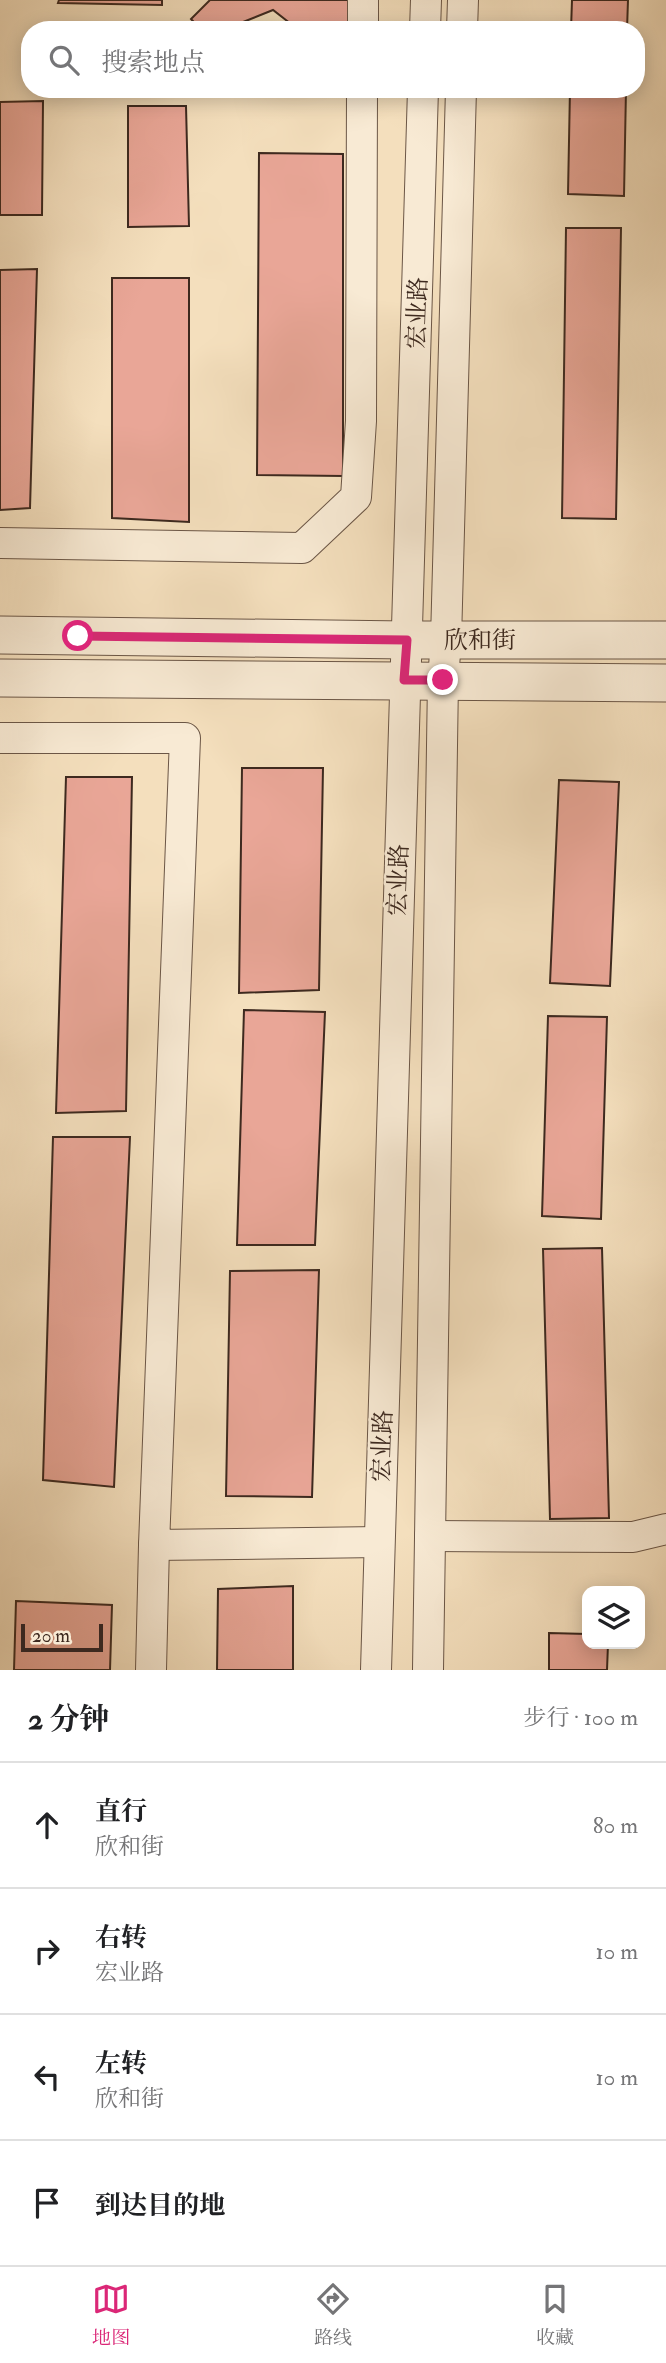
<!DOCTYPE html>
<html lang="zh">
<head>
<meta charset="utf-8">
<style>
  body { margin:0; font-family:"IM FELL Double Pica","Noto Serif SC",serif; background:#f6f6f6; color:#202124 }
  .controls { position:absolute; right:21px; bottom:21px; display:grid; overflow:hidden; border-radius:14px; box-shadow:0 4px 18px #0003 }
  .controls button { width:63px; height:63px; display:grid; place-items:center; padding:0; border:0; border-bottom:2px solid #e0e0e0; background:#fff; color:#202124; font:35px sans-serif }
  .scale { position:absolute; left:21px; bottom:18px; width:82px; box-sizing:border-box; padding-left:7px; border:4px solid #3d291f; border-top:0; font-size:19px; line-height:24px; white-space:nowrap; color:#3d291f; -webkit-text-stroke:5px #f8ead4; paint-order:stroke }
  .stop { position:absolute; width:21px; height:21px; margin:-16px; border:5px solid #db2777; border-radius:50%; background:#fff }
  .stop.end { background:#db2777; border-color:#fff; box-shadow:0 2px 7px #0008 }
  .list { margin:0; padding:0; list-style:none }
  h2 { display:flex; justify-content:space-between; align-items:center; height:91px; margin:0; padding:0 28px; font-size:30px }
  h2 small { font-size:23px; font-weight:400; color:#757577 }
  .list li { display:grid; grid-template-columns:46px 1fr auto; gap:21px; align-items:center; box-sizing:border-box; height:126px; padding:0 28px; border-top:2px solid #e0e0e0 }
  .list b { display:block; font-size:26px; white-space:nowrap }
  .list p { margin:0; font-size:23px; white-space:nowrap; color:#757577 }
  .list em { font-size:23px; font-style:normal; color:#757577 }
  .icon { flex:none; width:38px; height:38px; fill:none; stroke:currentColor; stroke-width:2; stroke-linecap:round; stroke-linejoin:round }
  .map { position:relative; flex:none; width:666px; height:1670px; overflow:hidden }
  .search { position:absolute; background:#fff; box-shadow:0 4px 18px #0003; left:21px; right:21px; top:21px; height:77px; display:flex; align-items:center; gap:18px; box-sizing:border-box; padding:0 24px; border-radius:28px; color:#757577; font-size:26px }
  .sheet { height:595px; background:#fff }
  nav { display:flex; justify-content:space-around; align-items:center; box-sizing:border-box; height:98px; border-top:2px solid #e0e0e0; background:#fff; font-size:19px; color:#757577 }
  nav a { display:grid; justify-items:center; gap:4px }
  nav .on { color:#db2777 }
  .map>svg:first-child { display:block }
  .building { fill:#e9a697; stroke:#3d291f; stroke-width:2 }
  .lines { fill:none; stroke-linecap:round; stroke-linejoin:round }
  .minor-casing { stroke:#6b5646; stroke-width:32 }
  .tertiary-casing { stroke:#6b5646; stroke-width:39 }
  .minor { stroke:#f8ead4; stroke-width:30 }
  .tertiary { stroke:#f8ead4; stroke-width:37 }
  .route { stroke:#db2777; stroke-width:9 }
  .labels { text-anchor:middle; stroke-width:5; stroke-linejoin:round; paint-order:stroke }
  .street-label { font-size:24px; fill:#3d291f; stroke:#f8ead4 }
</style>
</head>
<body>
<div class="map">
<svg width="666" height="1670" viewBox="0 0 666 1670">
  <rect width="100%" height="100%" fill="#f4dfbd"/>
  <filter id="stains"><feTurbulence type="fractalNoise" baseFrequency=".00286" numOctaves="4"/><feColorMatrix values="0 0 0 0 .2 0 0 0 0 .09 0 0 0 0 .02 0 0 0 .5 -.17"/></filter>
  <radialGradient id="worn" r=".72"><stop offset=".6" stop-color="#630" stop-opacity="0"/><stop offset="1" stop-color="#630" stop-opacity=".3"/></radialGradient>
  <g class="building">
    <polygon points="59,0 162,0 162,5 58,3"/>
    <polygon points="210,0 351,0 351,30 288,30 291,24 273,10 223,30 201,30 191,19"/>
    <polygon points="572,0 628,0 627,30 571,30"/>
    <polygon points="570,89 626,89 624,196 568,194"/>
    <polygon points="43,101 42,215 0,215 0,102"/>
    <polygon points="128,106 186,106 189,226 128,227"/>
    <polygon points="259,153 343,154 343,476 257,475"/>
    <polygon points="566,228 621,228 616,519 562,518"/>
    <polygon points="37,269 30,508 0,510 0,270"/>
    <polygon points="112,278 189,278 189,522 112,518"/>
    <polygon points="242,768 323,768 319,990 239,993"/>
    <polygon points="66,777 132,777 126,1111 56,1113"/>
    <polygon points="559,780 619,782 610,986 550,983"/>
    <polygon points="244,1010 325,1012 315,1245 237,1245"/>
    <polygon points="548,1016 607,1017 601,1219 542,1216"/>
    <polygon points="53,1137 130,1137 114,1487 43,1480"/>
    <polygon points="602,1248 609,1518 550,1519 543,1249"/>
    <polygon points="319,1270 312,1497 226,1496 230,1271"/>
    <polygon points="293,1586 293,1670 217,1670 218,1589"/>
    <polygon points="16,1601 112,1605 110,1670 14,1670"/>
    <polygon points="549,1633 587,1634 587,1644 608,1644 607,1670 549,1670"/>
  </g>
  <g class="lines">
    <defs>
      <g id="minor">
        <polyline points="363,30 363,0"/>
        <polyline points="425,30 426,0"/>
        <polyline points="462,30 463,0"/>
        <polyline points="0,543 302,548 356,497 361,421 362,89"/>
        <polyline points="0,738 185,738 154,1545 379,1542"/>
        <polyline points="430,1536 633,1537 666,1529"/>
        <polyline points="151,1670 154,1545"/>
        <polyline points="376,1670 423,89"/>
        <polyline points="428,1670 443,680 446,640 461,89"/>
      </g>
      <g id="tertiary">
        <polyline points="0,635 407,640 666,640"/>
        <polyline points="0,678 666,683"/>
      </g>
    </defs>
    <use href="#minor" class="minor-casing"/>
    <use href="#tertiary" class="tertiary-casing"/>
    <use href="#minor" class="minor"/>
    <use href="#tertiary" class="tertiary"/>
  </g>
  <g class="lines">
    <polyline class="route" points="78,636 407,640 404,680 443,680"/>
  </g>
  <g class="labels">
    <g class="street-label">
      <text transform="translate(417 313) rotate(-88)" y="8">宏业路</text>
      <text x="480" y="648">欣和街</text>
      <text transform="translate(398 880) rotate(-88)" y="8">宏业路</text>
      <text transform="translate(382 1446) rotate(-88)" y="8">宏业路</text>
    </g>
  </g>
  <rect width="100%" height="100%" filter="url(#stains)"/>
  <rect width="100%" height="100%" fill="url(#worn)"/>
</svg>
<div class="controls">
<button><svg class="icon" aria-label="layers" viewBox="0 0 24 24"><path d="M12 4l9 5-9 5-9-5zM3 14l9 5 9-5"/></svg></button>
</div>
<div class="scale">20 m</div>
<div class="stop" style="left:78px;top:636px"></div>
<div class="stop end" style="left:443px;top:680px"></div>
<div class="search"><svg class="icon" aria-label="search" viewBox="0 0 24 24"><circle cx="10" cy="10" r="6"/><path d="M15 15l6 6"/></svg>搜索地点</div>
</div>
<section class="sheet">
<h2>2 分钟<small>步行 · 100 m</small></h2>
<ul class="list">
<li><svg class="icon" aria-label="ahead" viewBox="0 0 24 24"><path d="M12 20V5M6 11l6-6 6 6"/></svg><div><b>直行</b><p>欣和街</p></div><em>80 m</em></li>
<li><svg class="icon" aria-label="right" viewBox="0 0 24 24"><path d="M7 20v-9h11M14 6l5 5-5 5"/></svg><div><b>右转</b><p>宏业路</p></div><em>10 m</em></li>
<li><svg class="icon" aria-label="left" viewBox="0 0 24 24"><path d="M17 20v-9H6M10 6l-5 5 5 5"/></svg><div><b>左转</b><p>欣和街</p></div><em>10 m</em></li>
<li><svg class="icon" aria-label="arrive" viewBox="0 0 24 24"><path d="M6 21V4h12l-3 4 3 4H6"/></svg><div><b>到达目的地</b></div></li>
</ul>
</section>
<nav>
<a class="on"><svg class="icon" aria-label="map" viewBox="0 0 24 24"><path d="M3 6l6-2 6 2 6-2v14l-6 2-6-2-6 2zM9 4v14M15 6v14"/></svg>地图</a>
<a><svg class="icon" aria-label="directions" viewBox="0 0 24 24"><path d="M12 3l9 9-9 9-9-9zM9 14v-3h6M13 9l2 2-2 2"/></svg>路线</a>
<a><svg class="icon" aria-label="saved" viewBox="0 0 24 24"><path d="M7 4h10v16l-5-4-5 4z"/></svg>收藏</a>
</nav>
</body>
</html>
